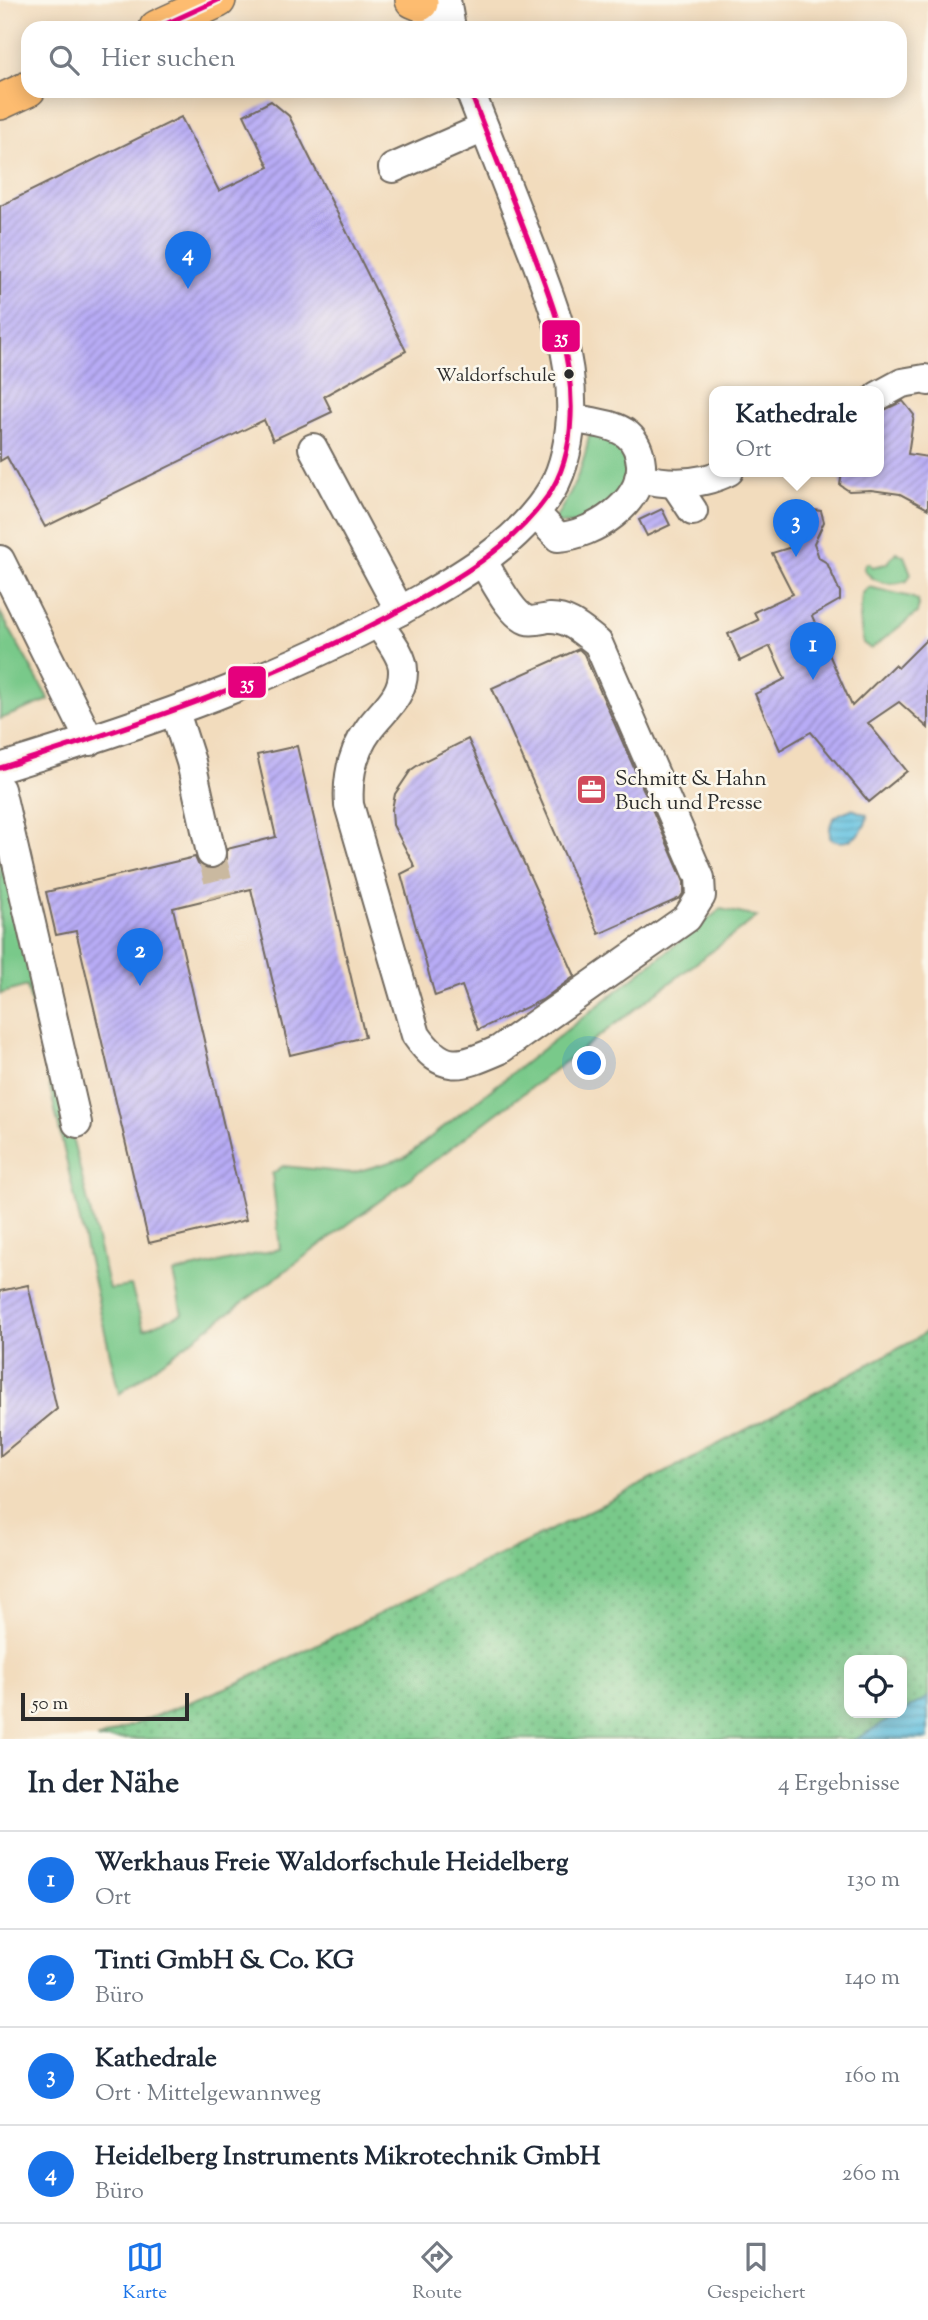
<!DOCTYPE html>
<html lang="de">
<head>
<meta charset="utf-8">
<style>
  body { margin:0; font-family:"Sorts Mill Goudy",serif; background:#f2f2f3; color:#1f2937 }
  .controls { position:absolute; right:21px; bottom:21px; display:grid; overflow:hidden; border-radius:14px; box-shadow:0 4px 18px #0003 }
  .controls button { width:63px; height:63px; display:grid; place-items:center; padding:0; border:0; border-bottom:2px solid #e0e1e3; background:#fff; color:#1f2937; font:35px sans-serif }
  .scale { position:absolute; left:21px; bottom:18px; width:168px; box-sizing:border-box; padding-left:7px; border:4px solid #2b2b2b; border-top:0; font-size:19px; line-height:24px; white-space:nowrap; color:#2b2b2b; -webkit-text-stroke:5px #fbf7ec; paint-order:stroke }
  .you { position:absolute; left:590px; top:1064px; width:24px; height:24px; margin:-18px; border:5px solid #fff; border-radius:50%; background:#1a73e8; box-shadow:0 0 0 10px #1a73e833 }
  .badge { display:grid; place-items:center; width:46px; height:46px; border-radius:50%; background:#1a73e8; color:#fff; font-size:23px; font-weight:700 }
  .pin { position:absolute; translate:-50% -58px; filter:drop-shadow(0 2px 4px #0008) }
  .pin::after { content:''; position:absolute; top:37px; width:24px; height:21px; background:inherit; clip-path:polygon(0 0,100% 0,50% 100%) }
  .popup { position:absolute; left:709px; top:386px; width:175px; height:91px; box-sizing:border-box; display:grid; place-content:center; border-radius:14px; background:#fff; filter:drop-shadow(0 2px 5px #0005); font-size:23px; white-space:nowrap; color:#747a83 }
  .popup b { font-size:26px; color:#1f2937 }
  .popup::after { content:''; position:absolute; left:50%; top:100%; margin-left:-14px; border:14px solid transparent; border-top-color:#fff }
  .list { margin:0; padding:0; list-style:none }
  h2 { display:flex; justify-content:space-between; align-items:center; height:91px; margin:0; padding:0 28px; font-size:30px }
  h2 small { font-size:23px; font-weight:400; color:#747a83 }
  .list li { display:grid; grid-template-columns:46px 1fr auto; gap:21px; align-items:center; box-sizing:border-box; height:98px; padding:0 28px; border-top:2px solid #e0e1e3 }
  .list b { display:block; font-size:26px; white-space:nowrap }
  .list p { margin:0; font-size:23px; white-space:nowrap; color:#747a83 }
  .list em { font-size:23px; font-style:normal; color:#747a83 }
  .icon { flex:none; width:38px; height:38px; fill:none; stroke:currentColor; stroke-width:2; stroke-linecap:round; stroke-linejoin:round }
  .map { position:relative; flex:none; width:928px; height:1739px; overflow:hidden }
  .search { position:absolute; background:#fff; box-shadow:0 4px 18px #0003; left:21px; right:21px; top:21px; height:77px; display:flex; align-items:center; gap:18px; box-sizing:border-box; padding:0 24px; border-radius:21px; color:#747a83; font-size:26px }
  .sheet { height:483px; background:#fff }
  nav { display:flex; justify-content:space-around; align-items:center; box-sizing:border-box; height:98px; border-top:2px solid #e0e1e3; background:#fff; font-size:19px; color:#747a83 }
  nav a { display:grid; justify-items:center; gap:4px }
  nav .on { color:#1a73e8 }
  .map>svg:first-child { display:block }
  .grass { fill:#79c98a; stroke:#527a5a; stroke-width:2 }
  .park { fill:url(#park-dots); stroke:#527a5a; stroke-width:2; fill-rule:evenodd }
  .water { fill:url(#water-rules); stroke:#467686; stroke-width:2 }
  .building { fill:url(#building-hatch) }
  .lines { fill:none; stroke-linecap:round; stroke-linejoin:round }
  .minor-tunnel { stroke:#cab9a0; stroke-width:28; stroke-dasharray:28 14; stroke-linecap:butt }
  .minor-casing { stroke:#71695e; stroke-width:32 }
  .major-casing { stroke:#71695e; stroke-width:38 }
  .minor { stroke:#fff; stroke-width:28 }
  .major { stroke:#fdbc6f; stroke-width:35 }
  .bus-1-casing { stroke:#fbf7ec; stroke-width:10 }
  .bus-1 { stroke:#e5007d; stroke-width:5 }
  .bus-dot { fill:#2b2b2b; stroke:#fbf7ec; stroke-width:2.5 }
  .labels { text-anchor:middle; stroke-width:5; stroke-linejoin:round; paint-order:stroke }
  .bus-label { font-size:19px; fill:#2b2b2b; stroke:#fbf7ec; text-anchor:end }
  .poi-label { font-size:21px; fill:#2b2b2b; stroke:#fbf7ec; text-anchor:start }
  .line-badge { stroke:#fbf7ec; stroke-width:2.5 }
  .badge-label { font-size:19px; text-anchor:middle; font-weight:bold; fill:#fff }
</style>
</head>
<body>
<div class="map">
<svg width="928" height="1739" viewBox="0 0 928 1739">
  <defs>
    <pattern id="park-dots" width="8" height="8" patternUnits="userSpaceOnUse" patternTransform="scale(1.75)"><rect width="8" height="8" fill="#79c98a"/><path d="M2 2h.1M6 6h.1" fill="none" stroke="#63a371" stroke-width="1.8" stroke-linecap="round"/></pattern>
    <pattern id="water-rules" width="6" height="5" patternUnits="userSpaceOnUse" patternTransform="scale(1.75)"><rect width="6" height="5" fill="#62c1e0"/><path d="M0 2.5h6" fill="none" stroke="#519db6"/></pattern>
    <pattern id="building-hatch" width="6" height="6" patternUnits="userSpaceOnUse" patternTransform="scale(1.75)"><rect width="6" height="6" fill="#b8acf6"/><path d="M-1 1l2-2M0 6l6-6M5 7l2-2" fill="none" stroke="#968cc7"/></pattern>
  </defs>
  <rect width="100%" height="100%" fill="#fbf7ec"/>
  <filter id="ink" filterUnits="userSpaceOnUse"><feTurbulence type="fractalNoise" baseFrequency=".0143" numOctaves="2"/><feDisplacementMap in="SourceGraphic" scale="14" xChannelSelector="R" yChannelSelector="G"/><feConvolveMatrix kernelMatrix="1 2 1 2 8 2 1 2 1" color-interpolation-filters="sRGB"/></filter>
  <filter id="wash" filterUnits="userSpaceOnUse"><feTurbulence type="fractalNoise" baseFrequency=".00686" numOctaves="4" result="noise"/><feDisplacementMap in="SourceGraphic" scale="28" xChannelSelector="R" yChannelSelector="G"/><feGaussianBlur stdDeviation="1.57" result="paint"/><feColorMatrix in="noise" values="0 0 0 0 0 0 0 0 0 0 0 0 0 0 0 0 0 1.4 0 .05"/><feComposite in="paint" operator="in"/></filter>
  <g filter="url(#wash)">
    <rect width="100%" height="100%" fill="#f2dcbd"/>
    <g class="grass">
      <path d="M589,435h17l21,11 2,41 -48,38 -29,-2c19,-28 32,-55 37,-88z"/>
      <path d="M896,552l8,4 7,18 -4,7c-16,5 -34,3 -43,-12l1,-5 4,-1 3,4 14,-3z"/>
      <polygon points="869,587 911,597 917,600 919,604 917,613 871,649 863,643 860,621 862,594"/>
      <polygon points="0,612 49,700 0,719"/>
      <polygon points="0,839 109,1289 131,1286 144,1329 182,1314 173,1273 280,1249 272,1174 283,1166 352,1173 404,1158 721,909 757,917 443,1154 119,1394 27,986 0,994"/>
    </g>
    <path class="park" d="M928,1331v408h-831l141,-56 388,-190 283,-150zM849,1660h53v53h-53z"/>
    <g class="water">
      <path d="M852,809l15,6c0,18 -21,34 -37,23 -2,-20 5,-23 22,-29z"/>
      <polygon points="928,1697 928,1739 856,1739"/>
    </g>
    <g id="blocks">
      <g class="building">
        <polygon points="271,101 289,116 406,351 324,396 332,412 273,440 264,420 45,527 7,457 0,461 0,206 181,117 219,191 269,167 244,115"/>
        <polygon points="903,401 914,415 908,454 928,457 928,509 900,494 871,490 849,491 840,485 842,471 878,471 883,422 878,421 878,413"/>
        <polygon points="799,508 821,511 824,522 814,543 819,558 827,563 840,592 840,600 812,616 852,706 894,665 898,668 928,638 928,728 899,702 868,723 907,771 869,802 811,732 780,750 755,694 785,679 770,646 740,661 728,634 758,620 754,612 793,594 772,553 795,546 791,517"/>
        <polygon points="662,509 670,525 647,536 639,520"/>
        <polygon points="579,649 584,654 684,882 684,892 680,898 599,934 492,688"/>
        <polygon points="468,739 575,976 542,1000 478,1030 462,986 435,996 401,874 415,867 393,825 392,809 395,794 411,770 424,761"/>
        <polygon points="297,746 365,1037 290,1055 251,889 173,908 246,1220 149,1243 76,931 56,935 46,892 195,857 198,864 205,869 215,869 222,866 227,859 227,849 276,837 257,755"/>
        <polygon points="28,1285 57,1409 0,1456 0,1291"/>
      </g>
    </g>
  </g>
  <g filter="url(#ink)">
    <use href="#blocks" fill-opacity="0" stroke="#71695e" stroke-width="2"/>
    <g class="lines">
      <polyline class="minor-tunnel" points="211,853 222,896"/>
      <defs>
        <g id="minor">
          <polyline points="418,0 438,28"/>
          <polyline points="446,0 451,28"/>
          <polyline points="393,168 484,128"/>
          <polyline points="878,396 902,383 925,379 928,381"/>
          <polyline points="313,448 400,611"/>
          <path d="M639,478c30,7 61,8 90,-7"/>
          <polyline points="675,484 693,511"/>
          <path d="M535,513l23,24c35,-2 85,-34 83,-73 -1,-11 -5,-22 -13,-29 -14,-12 -40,-13 -57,-17"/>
          <polyline points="0,560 90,741"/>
          <path d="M378,623c8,13 25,31 25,47 1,26 -20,40 -34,59 -17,23 -22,48 -20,76l67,230c27,39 44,32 83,15l188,-132 14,-22 -1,-18 -102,-235c-15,-11 -29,-26 -49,-25 -7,1 -16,4 -22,2 -17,-6 -34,-43 -44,-58"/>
          <polyline points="175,712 191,762 211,853"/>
          <path d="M0,768c145,-44 289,-93 421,-169 47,-27 95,-56 126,-102 16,-22 22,-53 24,-80 3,-67 -22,-123 -45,-183 -19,-48 -37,-95 -56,-143"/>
          <polyline points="0,789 77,1123"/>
        </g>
        <g id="major">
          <polyline points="413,0 420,3"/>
          <polyline points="157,28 218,0"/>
          <polyline points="0,102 28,89"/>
        </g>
      </defs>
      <use href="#minor" class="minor-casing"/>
      <use href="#major" class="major-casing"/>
      <use href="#minor" class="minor"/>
      <use href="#major" class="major"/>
      <defs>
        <g id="bus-1">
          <polyline points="157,28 218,0"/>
          <path d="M0,768c138,-43 275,-89 402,-159 54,-29 109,-61 145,-112 16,-23 23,-53 24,-80 3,-68 -25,-131 -49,-193 -17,-44 -35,-89 -52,-133"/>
        </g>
      </defs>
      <use href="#bus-1" class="bus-1-casing"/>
      <use href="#bus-1" class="bus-1"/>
    </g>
  </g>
  <defs>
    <symbol id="office-square" viewBox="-11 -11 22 22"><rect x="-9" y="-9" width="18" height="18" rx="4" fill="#d1495b" stroke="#fbf7ec"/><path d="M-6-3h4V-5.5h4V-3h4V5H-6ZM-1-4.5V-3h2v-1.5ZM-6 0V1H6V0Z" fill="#fff"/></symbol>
  </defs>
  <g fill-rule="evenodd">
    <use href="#office-square" x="574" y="772" width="35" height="35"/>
  </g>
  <circle class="bus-dot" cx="569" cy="374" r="6"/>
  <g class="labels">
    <g class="bus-label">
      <text x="556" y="381">Waldorfschule</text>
    </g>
    <g class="poi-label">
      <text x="615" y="785">Schmitt &amp; Hahn<tspan x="615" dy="24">Buch und Presse</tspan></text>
    </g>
  </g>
  <g class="line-badge">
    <rect x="541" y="319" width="40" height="34" rx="7" fill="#e5007d"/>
    <rect x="227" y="665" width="40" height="34" rx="7" fill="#e5007d"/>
  </g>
  <g class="badge-label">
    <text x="561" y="343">35</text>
    <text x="247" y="689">35</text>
  </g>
</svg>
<div class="controls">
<button><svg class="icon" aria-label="locate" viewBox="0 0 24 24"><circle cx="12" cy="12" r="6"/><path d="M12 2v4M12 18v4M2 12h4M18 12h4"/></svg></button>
</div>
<div class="scale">50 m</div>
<div class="you"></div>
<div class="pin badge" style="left:813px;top:680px">1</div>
<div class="pin badge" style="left:140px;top:986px">2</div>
<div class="pin badge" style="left:796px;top:557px">3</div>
<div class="popup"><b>Kathedrale</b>Ort</div>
<div class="pin badge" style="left:188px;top:289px">4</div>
<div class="search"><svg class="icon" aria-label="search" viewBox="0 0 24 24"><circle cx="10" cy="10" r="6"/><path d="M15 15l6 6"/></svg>Hier suchen</div>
</div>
<section class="sheet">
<h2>In der Nähe<small>4 Ergebnisse</small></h2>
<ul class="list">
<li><span class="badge">1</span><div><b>Werkhaus Freie Waldorfschule Heidelberg</b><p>Ort</p></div><em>130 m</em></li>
<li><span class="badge">2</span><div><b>Tinti GmbH &amp; Co. KG</b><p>Büro</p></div><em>140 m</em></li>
<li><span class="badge">3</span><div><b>Kathedrale</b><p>Ort · Mittelgewannweg</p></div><em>160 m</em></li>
<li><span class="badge">4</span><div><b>Heidelberg Instruments Mikrotechnik GmbH</b><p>Büro</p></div><em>260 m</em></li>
</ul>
</section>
<nav>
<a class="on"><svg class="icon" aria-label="map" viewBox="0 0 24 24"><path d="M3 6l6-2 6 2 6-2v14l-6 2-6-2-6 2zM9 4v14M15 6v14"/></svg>Karte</a>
<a><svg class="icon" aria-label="directions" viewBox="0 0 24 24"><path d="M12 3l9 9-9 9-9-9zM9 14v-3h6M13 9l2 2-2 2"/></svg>Route</a>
<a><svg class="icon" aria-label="saved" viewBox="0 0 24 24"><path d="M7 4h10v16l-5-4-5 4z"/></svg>Gespeichert</a>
</nav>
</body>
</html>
